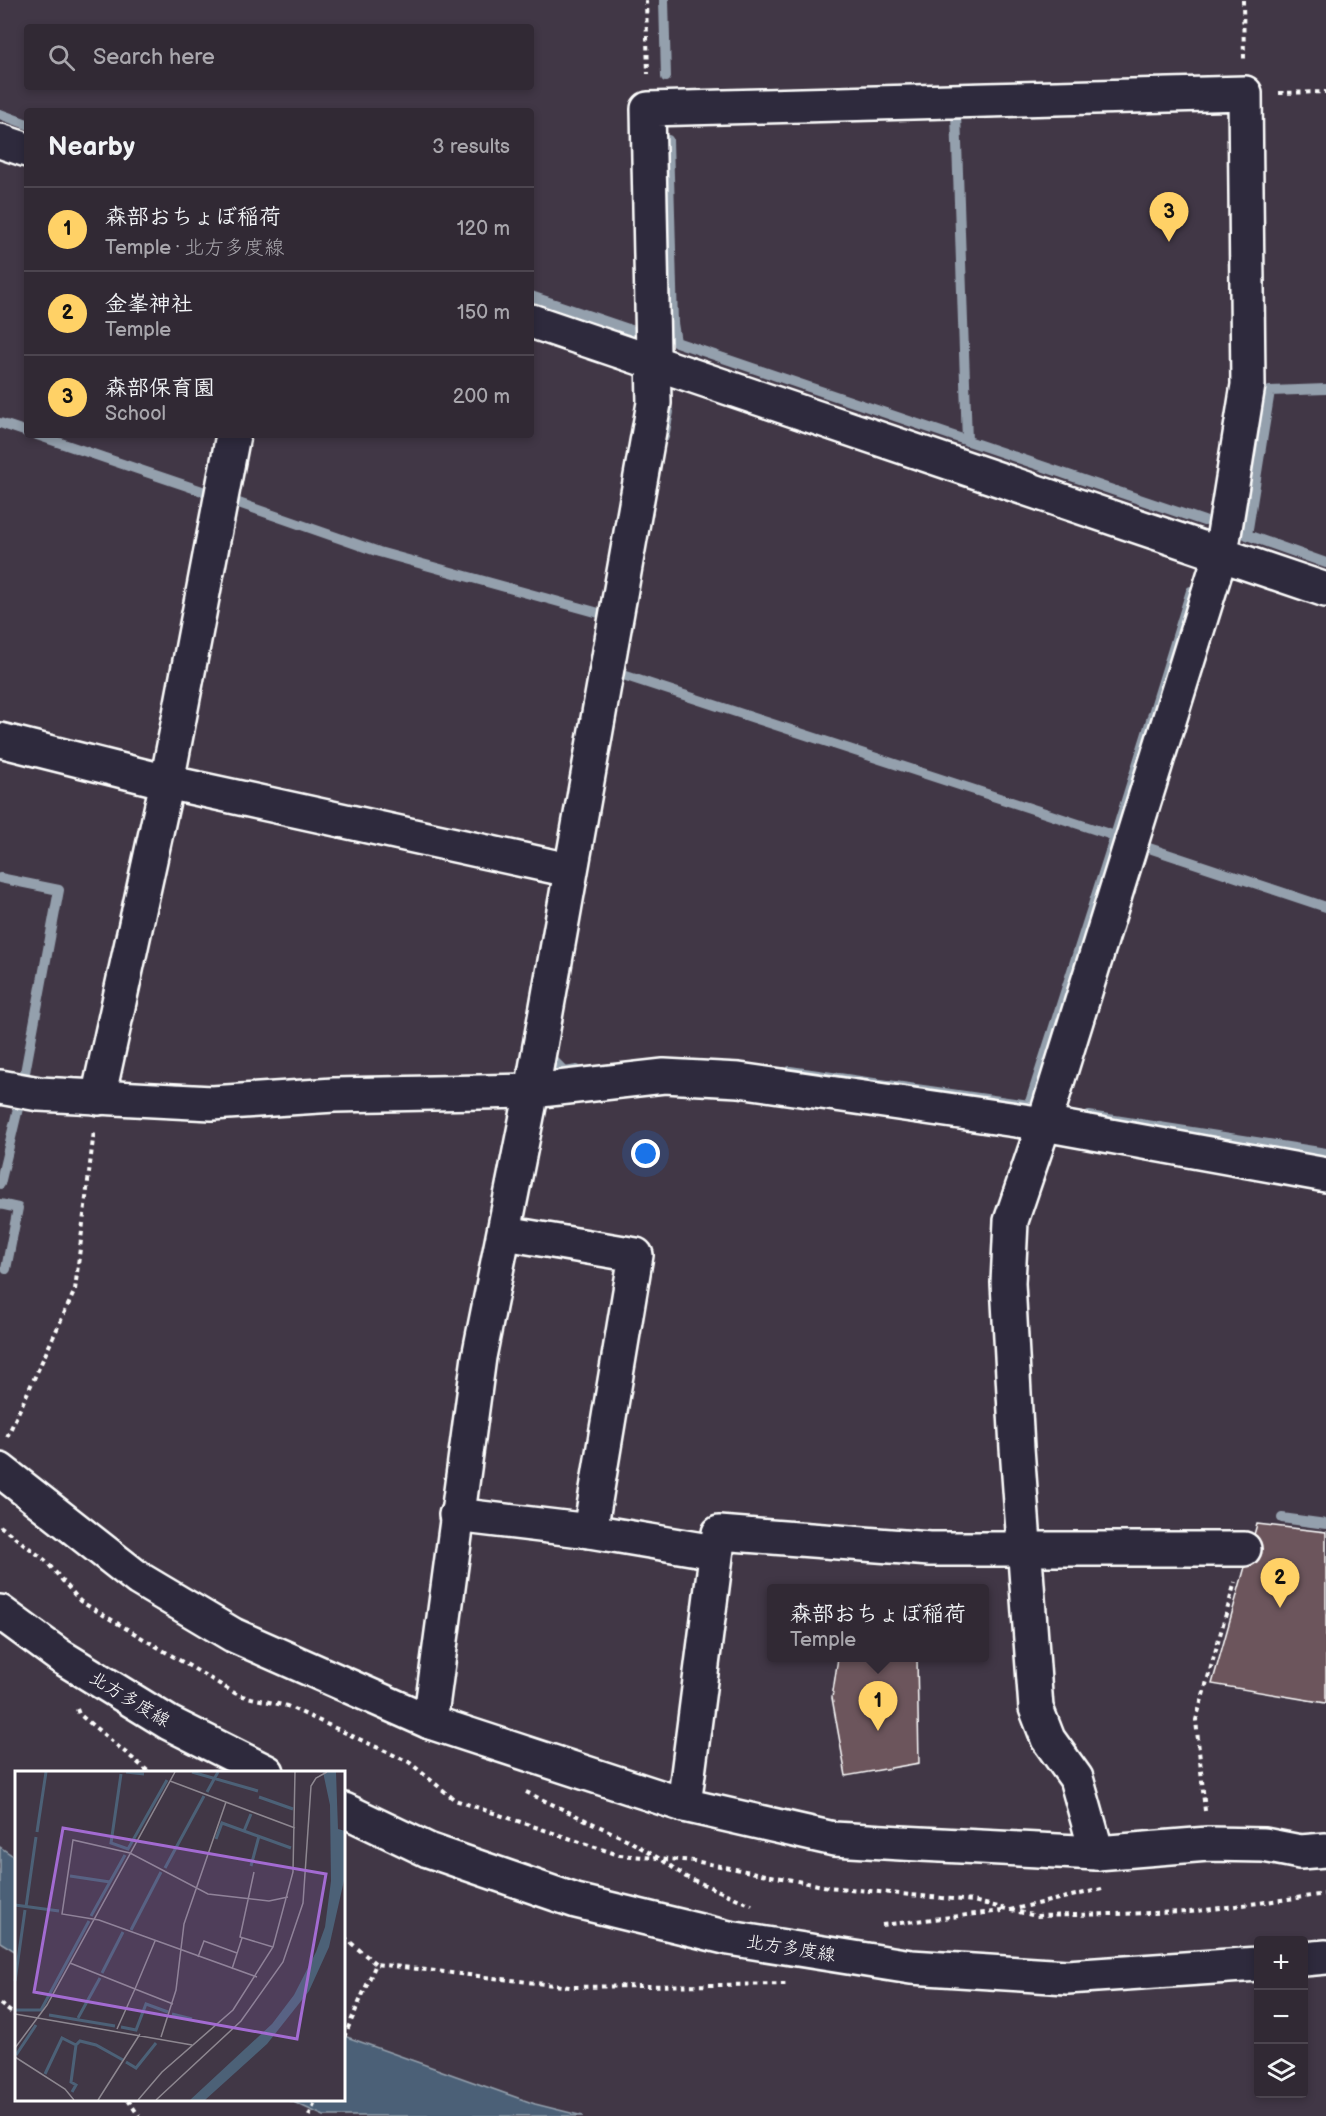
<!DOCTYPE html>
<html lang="en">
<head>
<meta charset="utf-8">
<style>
  body { margin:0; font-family:"Balsamiq Sans","Klee One",sans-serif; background:#3d3540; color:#f1f3f6 }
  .controls { position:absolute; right:18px; bottom:18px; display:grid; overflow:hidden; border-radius:6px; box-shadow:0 3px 9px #0003 }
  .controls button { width:54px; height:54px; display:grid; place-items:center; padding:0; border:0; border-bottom:2px solid #4c454f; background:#312934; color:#f1f3f6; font:30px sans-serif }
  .you { position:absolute; left:646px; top:1154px; width:21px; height:21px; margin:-15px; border:4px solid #fff; border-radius:50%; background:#1a73e8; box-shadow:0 0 0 9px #1a73e833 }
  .badge { display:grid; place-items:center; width:39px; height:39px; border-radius:50%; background:#ffd166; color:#111; font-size:20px; font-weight:700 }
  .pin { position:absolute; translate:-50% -50px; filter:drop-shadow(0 2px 3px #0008) }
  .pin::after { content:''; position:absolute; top:32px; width:21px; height:18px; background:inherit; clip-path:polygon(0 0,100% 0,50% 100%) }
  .popup { position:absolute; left:767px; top:1584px; width:222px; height:78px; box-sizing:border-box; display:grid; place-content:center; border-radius:6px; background:#312934; filter:drop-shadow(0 2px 4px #0005); font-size:20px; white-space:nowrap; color:#a8a6ac }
  .popup b { font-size:22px; color:#f1f3f6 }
  .popup::after { content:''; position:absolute; left:50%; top:100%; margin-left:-12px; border:12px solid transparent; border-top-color:#312934 }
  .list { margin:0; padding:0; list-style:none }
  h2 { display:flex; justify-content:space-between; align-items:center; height:78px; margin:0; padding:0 24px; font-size:26px }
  h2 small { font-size:20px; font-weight:400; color:#a8a6ac }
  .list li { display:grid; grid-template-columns:39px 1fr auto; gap:18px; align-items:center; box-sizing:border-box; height:84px; padding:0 24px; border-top:2px solid #4c454f }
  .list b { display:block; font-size:22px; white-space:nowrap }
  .list p { margin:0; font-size:20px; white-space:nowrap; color:#a8a6ac }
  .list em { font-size:20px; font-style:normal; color:#a8a6ac }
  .icon { flex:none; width:33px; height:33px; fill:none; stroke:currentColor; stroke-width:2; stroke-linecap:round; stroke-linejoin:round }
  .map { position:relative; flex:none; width:1326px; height:2116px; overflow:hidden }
  .search { position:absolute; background:#312934; box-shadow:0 3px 9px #0003; left:24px; top:24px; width:510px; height:66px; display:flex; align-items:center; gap:15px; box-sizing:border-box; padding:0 21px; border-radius:6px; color:#a8a6ac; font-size:22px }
  .panel { position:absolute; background:#312934; box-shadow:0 3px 9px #0003; left:24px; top:108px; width:510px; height:330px; border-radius:6px }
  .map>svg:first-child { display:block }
  .water { fill:#4c6177; stroke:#94a0ad; stroke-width:1.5 }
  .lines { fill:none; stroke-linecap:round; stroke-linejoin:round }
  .stream { stroke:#94a0ad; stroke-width:10 }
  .building { fill:#6c555b; stroke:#fff; stroke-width:1.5 }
  .minor-casing { stroke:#fff; stroke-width:38 }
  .major-casing { stroke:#fff; stroke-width:38 }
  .path { stroke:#fff; stroke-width:4; stroke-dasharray:4.5 4.5; stroke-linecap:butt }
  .minor { stroke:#2f2a3d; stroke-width:33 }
  .major { stroke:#2f2a3d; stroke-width:33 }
  .labels { text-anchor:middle; stroke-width:5; stroke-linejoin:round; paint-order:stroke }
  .street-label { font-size:18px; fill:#fff; stroke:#2f2a3d }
  .inset-river { fill:none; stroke:#4c6177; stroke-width:3 }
  .inset-road { fill:none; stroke:#8d8790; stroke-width:1.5 }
  .view { fill:#a36bd2; fill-opacity:0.15; stroke:#a36bd2; stroke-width:3 }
  .inset-edge { fill:none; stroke:#fff; stroke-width:3 }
</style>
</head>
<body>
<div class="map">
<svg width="1326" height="2116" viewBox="0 0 1326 2116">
  <rect width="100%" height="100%" fill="#413746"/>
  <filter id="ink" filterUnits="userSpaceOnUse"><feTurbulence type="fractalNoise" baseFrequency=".0167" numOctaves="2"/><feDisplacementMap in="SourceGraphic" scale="12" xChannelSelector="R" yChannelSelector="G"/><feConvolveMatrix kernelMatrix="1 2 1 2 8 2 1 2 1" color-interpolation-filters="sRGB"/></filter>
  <g filter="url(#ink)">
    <g class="water">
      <polygon points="0,1847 16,1858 16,1952 0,1942"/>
      <polygon points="344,2036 535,2104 583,2116 324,2116 289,2100 344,2100"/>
    </g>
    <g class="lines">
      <g class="stream">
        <polyline points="664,0 666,77"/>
        <polyline points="956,113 967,441"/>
        <polyline points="0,114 27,124"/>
        <polyline points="668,140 673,323 676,342 1204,521"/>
        <polyline points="531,296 643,334"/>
        <polyline points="1326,389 1270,391 1247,535 1326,563"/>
        <polyline points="0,423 27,432"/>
        <polyline points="37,435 211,494"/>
        <polyline points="664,437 669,412"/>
        <polyline points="230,500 379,552 599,613"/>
        <polyline points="622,665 620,674 1115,836 1191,591"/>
        <polyline points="1143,846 1326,907"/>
        <polyline points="0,878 59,890 24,1078"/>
        <polyline points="552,1049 550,1057 565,1072 577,1070"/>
        <polyline points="790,1071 1029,1105 1115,836"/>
        <polyline points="1089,1116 1326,1153"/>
        <polyline points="0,1184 19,1104"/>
        <polyline points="0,1204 18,1208 6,1269"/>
        <polyline points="1282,1518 1326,1524"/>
      </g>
    </g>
    <g class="building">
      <polygon points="1257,1524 1326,1532 1326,1703 1212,1684"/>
      <polygon points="838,1658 917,1658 919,1763 846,1776 832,1698"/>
    </g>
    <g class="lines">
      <defs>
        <g id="minor">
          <polyline points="0,141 27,150"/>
          <polyline points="531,321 1326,590"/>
          <polyline points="0,740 167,782 233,435"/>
          <polyline points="0,1087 39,1094 212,1103 334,1095 532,1091 664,1076 739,1080 1044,1124 1326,1175"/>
          <polyline points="98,1098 167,782 569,870"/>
          <polyline points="505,1233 636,1255 590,1531"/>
          <polyline points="0,1470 139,1579 233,1635 430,1722 684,1805 834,1839 901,1843 1097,1853 1208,1844 1264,1845 1300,1852 1326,1850"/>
          <polyline points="456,1515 590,1531 715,1552"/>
          <polyline points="430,1722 479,1357 532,1091 654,403 648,109 1245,93 1248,385 1221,553 1044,1124 1011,1221 1008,1283 1017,1448 1036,1708 1048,1739 1076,1778 1097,1853"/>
          <polyline points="684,1805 719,1533 930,1549 1244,1549"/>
        </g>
        <g id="major">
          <polyline points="0,1612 60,1656 169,1723 267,1772"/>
          <polyline points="344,1810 428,1850 576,1901 729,1938 911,1967 1067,1977 1258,1964"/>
          <polyline points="1304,1959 1326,1957"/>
        </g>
      </defs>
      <use href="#minor" class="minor-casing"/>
      <use href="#major" class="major-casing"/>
      <g class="path">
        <polyline points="646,0 648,74"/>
        <polyline points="1243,0 1244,59"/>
        <polyline points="1279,93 1326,92"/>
        <polyline points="7,1437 75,1290 94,1131"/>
        <polyline points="0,1526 45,1560 80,1601 238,1695 287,1706 409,1762 455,1800 619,1855 694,1861 828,1887 973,1901 1036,1916 1190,1912 1326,1894"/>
        <polyline points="77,1709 79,1714 149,1772"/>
        <polyline points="526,1792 626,1839 662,1860 686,1877 752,1905"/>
        <polyline points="1205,1811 1196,1720 1235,1582"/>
        <polyline points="1010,1910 1102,1889"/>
        <polyline points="882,1925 1002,1911"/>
        <polyline points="344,1937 376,1964"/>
        <polyline points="0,2004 16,2016"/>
        <polyline points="344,2037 376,1964 570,1987 787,1984"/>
        <polyline points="128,2100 139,2116"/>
        <polyline points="309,2116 316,2100"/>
      </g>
      <use href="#minor" class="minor"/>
      <use href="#major" class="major"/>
    </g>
  </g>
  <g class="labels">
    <g class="street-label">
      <text transform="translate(130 1699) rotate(31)" y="6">北方多度線</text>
      <text transform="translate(791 1948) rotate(9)" y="6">北方多度線</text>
    </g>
  </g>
  <g transform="translate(15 1771)">
    <rect width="330" height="330" fill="#413746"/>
    <path d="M308,1h13l2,57 7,2v45l-16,71 -20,44 -42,53 -62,56h-15l82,-76 22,-29 22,-43 9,-25 6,-46 -1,-76z" fill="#4c6177"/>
    <path class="inset-river" d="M111,1l18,2M177,1l66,19M106,3l-10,69 17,6 39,-69M192,21l11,-20M244,26l34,12M229,60l7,-17M22,61l9,-60M201,68l6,-16 69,25M236,95l8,-30M150,97l39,-72M55,105l40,6M0,134l44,6M11,136l10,-70M76,145l34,-61M116,159l30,-58M87,202l21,-41M0,210l10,-71M0,239h26l48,-89M157,243l20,5M34,244l66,11M63,247l22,-40M106,256l15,3 10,-26 22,8M1,284l20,-30M111,291l10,6 20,-25M30,303l17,-36 14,7 4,-4 16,4 27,15M57,321l4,-7 -5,-3 5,-37"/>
    <path class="inset-road" d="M155,10l125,47M239,101l-14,65 33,10M140,170l-20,48 38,15M183,186l6,-16 33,12M55,192l65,26 -18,40M217,198l10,-31M242,206l-158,-57 -37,-6 11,-74 57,13 78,41 61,7 19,-4M0,243l177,31M146,266l15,-47 8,-66 42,-122M0,277l32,-43 128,-233M0,286l50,32 9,11M83,329l42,-66M123,329l24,-28 71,-62 40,-63 20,-75 2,-100M141,329l85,-79 42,-59 20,-59 8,-117 5,-8 11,-6"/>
    <path class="view" d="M48,57l263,46 -29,165 -263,-47z"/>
    <rect width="330" height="330" class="inset-edge"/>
  </g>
</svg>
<div class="controls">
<button>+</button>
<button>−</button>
<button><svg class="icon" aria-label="layers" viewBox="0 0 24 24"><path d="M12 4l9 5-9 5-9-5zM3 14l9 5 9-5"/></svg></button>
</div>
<div class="you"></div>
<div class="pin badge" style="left:878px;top:1731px">1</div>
<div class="popup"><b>森部おちょぼ稲荷</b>Temple</div>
<div class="pin badge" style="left:1280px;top:1608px">2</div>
<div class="pin badge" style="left:1169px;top:242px">3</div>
<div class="search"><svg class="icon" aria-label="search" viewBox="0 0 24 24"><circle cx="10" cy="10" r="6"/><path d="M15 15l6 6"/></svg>Search here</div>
<section class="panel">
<h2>Nearby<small>3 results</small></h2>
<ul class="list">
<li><span class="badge">1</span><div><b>森部おちょぼ稲荷</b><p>Temple · 北方多度線</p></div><em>120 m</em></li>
<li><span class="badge">2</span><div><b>金峯神社</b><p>Temple</p></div><em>150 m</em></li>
<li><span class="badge">3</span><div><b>森部保育園</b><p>School</p></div><em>200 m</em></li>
</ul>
</section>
</div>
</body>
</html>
